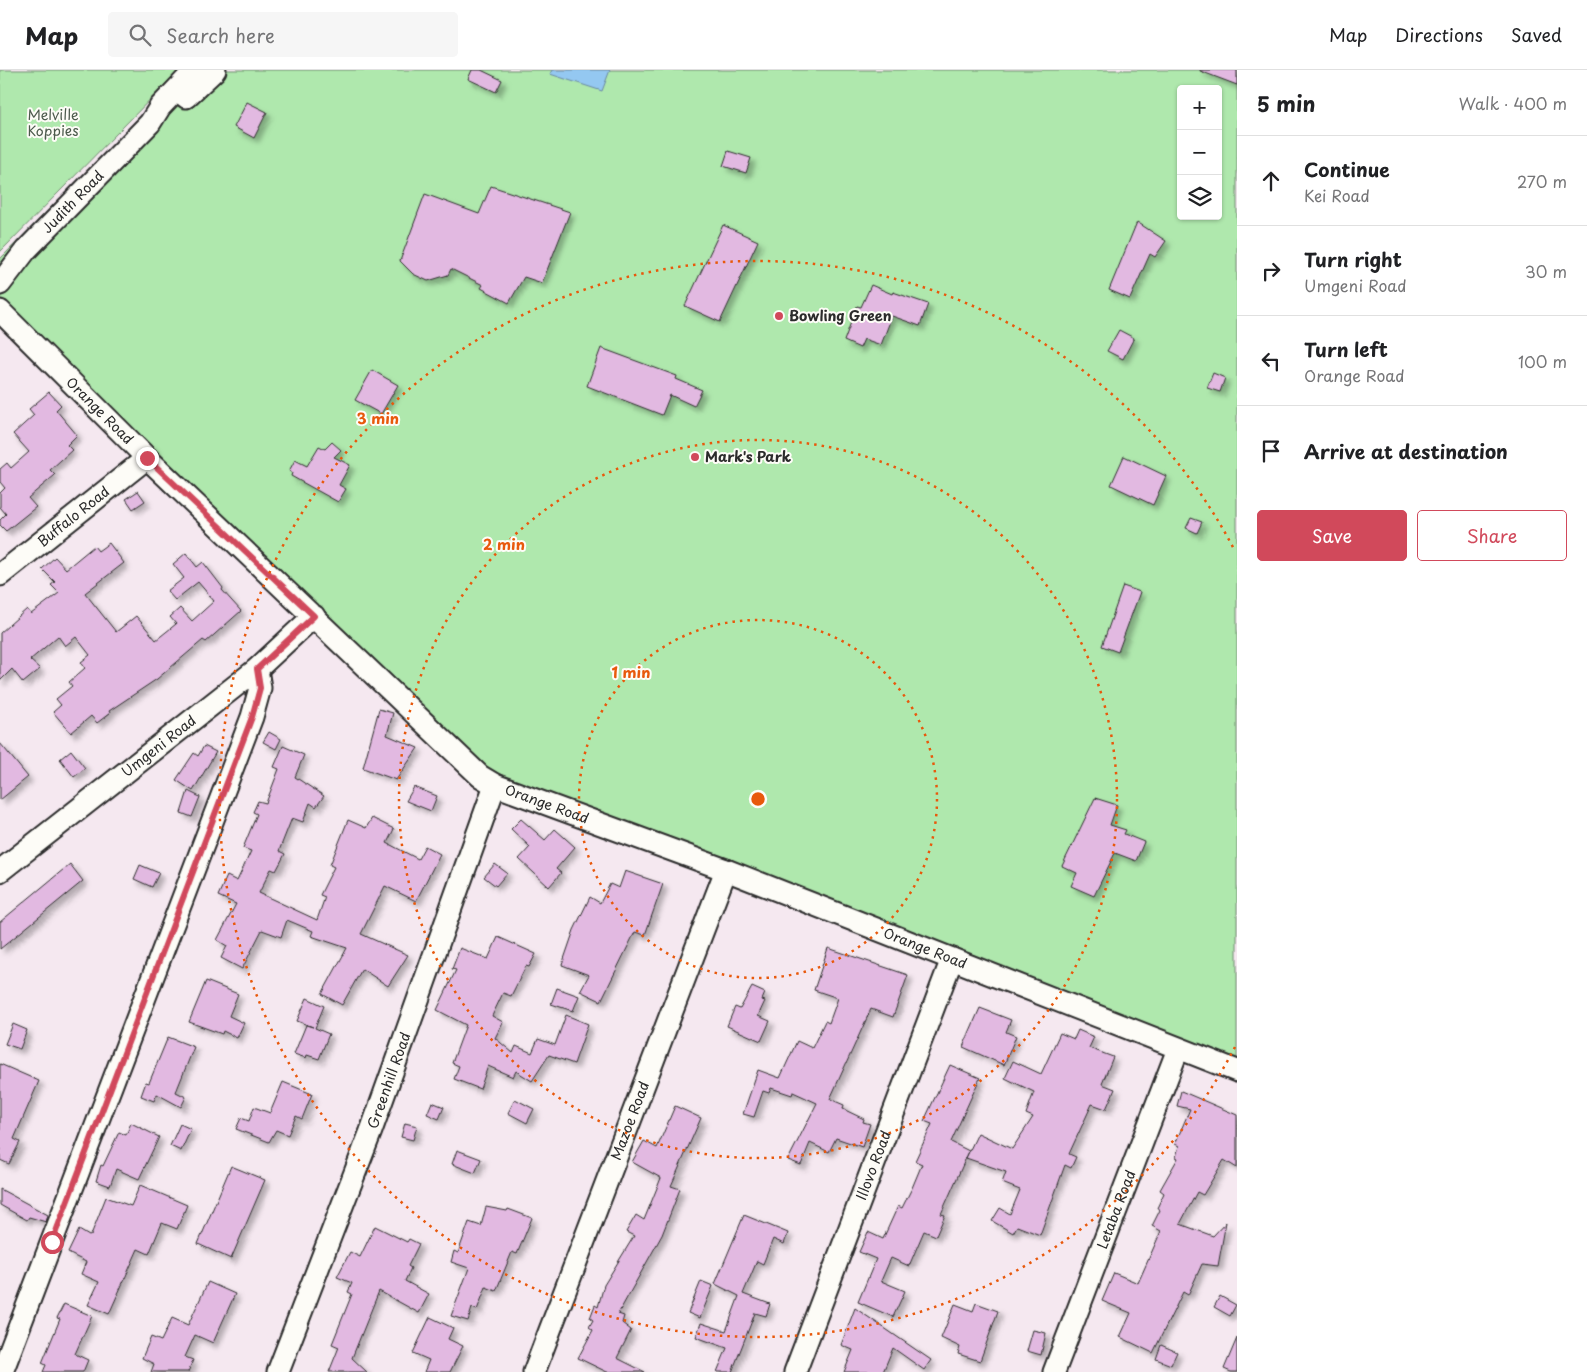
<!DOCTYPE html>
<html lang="en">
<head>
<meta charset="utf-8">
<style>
  body { margin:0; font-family:"Playpen Sans",sans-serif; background:#f6f6f6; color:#202124 }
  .controls { position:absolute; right:15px; top:15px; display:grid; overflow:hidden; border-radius:5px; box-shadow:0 1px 4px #0004 }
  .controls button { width:45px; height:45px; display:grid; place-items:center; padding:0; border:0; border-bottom:1px solid #e0e0e0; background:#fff; color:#202124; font:25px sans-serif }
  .stop { position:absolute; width:15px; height:15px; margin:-11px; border:4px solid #d1495b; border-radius:50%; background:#fff }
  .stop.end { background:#d1495b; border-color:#fff; box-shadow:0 1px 5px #0008 }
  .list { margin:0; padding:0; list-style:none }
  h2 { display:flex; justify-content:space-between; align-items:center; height:65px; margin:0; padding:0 20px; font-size:21px }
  h2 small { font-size:16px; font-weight:400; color:#757577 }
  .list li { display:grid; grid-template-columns:32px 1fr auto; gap:15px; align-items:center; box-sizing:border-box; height:90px; padding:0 20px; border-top:1px solid #e0e0e0 }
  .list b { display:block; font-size:19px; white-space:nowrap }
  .list p { margin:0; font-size:16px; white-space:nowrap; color:#757577 }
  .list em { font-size:16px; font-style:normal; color:#757577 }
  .actions { display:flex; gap:10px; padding:15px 20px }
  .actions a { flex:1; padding:11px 0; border:1px solid #d1495b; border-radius:5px; text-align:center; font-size:18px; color:#d1495b }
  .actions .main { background:#d1495b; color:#fff }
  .icon { flex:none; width:28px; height:28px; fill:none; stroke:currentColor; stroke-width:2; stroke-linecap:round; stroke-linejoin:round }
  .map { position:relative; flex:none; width:1237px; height:1302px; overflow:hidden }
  header { display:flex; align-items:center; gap:30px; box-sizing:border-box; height:70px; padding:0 25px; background:#fff; border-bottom:1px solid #e0e0e0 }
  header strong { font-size:24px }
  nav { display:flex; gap:28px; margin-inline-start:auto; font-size:18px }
  .search { width:350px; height:45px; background:#f6f6f6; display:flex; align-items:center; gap:12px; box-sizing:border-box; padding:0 18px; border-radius:5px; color:#757577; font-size:19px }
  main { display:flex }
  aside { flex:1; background:#fff }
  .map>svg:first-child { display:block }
  .green { fill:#afe8ad; stroke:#6d8a6c; fill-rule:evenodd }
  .water { fill:#94c8f1; stroke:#6a89a2 }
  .building { fill:#e2b9e1; stroke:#2b2b2b; filter:url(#shadow) }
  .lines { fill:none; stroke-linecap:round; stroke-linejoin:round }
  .minor-casing { stroke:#2b2b2b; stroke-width:25 }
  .minor { stroke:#fdfcf7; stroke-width:21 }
  .route { stroke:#d1495b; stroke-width:6 }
  .ring { fill:none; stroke:#e8590c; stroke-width:2.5; stroke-dasharray:2.5 5 }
  .poi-dot { fill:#d1495b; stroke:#fdfcf7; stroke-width:2 }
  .labels { text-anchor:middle; stroke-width:4; stroke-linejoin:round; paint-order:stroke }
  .park-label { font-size:14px; fill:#4c5a4c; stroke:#fdfcf7 }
  .street-label { font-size:14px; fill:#2b2b2b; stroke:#fdfcf7 }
  .poi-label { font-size:14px; font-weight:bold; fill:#2b2b2b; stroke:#fdfcf7; text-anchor:start }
  .centre { fill:#e8590c; stroke:#fdfcf7; stroke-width:2.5 }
  .ring-label { font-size:15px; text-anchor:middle; font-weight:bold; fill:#e8590c; stroke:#fdfcf7; stroke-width:4; stroke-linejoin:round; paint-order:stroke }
</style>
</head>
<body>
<header>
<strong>Map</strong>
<div class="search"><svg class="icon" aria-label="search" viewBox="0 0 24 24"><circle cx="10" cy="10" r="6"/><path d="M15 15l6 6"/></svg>Search here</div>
<nav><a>Map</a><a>Directions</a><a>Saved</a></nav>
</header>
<main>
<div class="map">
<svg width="1237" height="1302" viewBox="0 0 1237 1302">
  <defs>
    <filter id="shadow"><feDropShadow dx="4.5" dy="4.5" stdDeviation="2.5" flood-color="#0004"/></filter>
  </defs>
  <rect width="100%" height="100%" fill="#f5e8f0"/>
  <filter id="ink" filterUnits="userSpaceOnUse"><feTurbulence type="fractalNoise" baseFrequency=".02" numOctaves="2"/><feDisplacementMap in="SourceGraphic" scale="10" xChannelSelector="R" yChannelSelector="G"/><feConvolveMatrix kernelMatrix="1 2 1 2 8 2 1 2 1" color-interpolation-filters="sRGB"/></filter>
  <g filter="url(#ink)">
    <g class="green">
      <polygon points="0,0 179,0 0,182"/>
      <path d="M187,0h1050v999l-751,-298 -486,-467v-45zM1181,19h37v127h-37z"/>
    </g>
    <polygon class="water" points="552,0 610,0 602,21 550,4"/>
    <g class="building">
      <polygon points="472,0 481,0 502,10 496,22 468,9"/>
      <polygon points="1200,0 1237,0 1237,15 1200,1"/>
      <polygon points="247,32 267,42 254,68 234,57"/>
      <polygon points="728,81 751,88 746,103 723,96"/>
      <polygon points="491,116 570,142 542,213 524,207 509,233 481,218 483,215 451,199 448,205 428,211 413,204 400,191 425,124 479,144"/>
      <polygon points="1137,152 1166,171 1155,187 1150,184 1130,229 1109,220"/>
      <polygon points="723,155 758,171 720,252 685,236"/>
      <polygon points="871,215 892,224 893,222 928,234 920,256 892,246 881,275 864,269 860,278 844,271 857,236 861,237"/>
      <polygon points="1119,260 1134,268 1123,289 1107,281"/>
      <polygon points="601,278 677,306 676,309 702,320 694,336 670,325 662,345 587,316"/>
      <polygon points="372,300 398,315 381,344 355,330"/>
      <polygon points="1213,303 1225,308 1220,322 1207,318"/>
      <polygon points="49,322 61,335 56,340 77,365 67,375 72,380 50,400 55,405 28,428 36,437 6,461 0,455 0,450 6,444 0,437 0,423 5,418 0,412 0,399 7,393 11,398 29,382 13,364 34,345 29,339"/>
      <polygon points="332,372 341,380 334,387 350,395 339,415 346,419 338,432 291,406 292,403 289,401 295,390 307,396 319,376 325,379"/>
      <polygon points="1124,386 1166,406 1153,435 1111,415"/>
      <polygon points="138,421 145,431 133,439 126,429"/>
      <polygon points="1191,448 1202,452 1197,463 1186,458"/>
      <polygon points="109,473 124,493 85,523 116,562 136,546 156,570 176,554 170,547 180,538 192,551 214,531 198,512 175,530 167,521 184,508 173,494 186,483 197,497 203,492 223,518 222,520 241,541 206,572 203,570 157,609 109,641 110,643 97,653 91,646 71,663 53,642 61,635 56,629 72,616 69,612 85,598 81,592 90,585 76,567 65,576 58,566 30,590 40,599 23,613 12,599 0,611 0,563 27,539 31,544 59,523 51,515 55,512 42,499 55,487 66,499 94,476 98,481"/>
      <polygon points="1123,516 1140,522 1118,582 1102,576"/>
      <polygon points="379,639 393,643 387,665 418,678 396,710 363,698"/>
      <polygon points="269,662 281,669 276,679 263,672"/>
      <polygon points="0,673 28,707 0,730"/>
      <polygon points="204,676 216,682 193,721 176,710 194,683 198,686"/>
      <polygon points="283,676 304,685 295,707 324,726 316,737 310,733 303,752 292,748 279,781 285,784 276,801 271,799 259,823 317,850 325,827 320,825 334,797 330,795 348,750 366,758 372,748 394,759 387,773 418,789 425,776 440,784 416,831 385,816 361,864 408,885 388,916 362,899 342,935 322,924 347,878 311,866 313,861 287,850 281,867 262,860 242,899 221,888 227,876 217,870 236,834 218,826 227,806 237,811 251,781 243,778 257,744 253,742 258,731 266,733 279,699 274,697"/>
      <polygon points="71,680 85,698 74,707 60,689"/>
      <polygon points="414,717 437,726 431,741 406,731"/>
      <polygon points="188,721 200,727 192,747 181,743"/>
      <polygon points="1095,728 1117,735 1110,755 1126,760 1124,764 1144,772 1136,791 1115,783 1094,826 1071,816 1077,803 1062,796"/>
      <polygon points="521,749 545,770 555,759 575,777 556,799 561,803 549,817 519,789 530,777 511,759"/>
      <polygon points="70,794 83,811 0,879 0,852"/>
      <polygon points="495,794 507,803 496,816 484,807"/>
      <polygon points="140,795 159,803 152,817 134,809"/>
      <polygon points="625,801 663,814 645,865 635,862 601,931 580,921 589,905 562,895 574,860 590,827 600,833 610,814 619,818"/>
      <polygon points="498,867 536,884 529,897 526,896 511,926 503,923 492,946 503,952 495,968 513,983 516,976 532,983 538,969 555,975 566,945 588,954 574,994 549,985 532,1011 516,1001 513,1007 488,996 480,1019 454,1009 459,996 452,993 466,955 437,940 456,900 452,899 460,878 488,889"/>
      <polygon points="828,878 908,905 893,947 871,939 830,1029 844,1035 843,1039 864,1049 863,1052 870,1054 862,1077 836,1068 829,1082 810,1073 801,1095 788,1090 817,1033 793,1022 792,1025 771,1018 769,1023 763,1021 754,1047 743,1044 758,1000 780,1008 797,971 812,978 825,951 829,953 838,928 814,920"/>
      <polygon points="206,911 238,924 229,946 244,953 237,968 223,961 222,964 189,952"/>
      <polygon points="752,917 765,923 762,930 765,931 758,946 770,951 761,971 727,956 735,937 740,939"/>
      <polygon points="557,918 579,926 573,941 551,934"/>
      <polygon points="307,928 324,936 315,958 329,964 319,989 307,985 306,988 294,984 306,955 313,957 297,951"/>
      <polygon points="980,938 1011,950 1006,962 1016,966 1004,995 963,977"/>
      <polygon points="13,954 27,960 20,979 5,974"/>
      <polygon points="1078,960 1094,967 1089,978 1113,987 1102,1014 1115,1019 1106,1039 1092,1034 1069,1084 1076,1087 1071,1098 1065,1095 1040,1165 1017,1156 1013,1163 992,1151 1000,1138 1010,1144 1020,1120 1002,1113 1006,1102 966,1088 978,1063 1012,1079 1033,1047 1026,1044 1034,1022 1005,1008 1013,991 1041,1004 1060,963 1074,969"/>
      <polygon points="168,967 194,977 176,1022 186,1027 181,1037 157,1024 154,1031 141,1026 146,1012 149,1013"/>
      <polygon points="0,994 39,1011 14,1069 20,1072 9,1094 0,1090"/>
      <polygon points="950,995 980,1008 951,1072 969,1081 941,1144 945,1145 936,1166 924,1161 909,1196 891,1188 881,1211 905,1221 893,1247 858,1232 876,1189 859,1182 868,1162 883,1169 898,1136 902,1138 912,1118 922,1094 915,1091 932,1054 924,1051"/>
      <polygon points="283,1012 312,1024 302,1049 296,1046 288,1065 276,1060 269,1072 236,1059 241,1048 249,1051 254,1037 270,1043"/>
      <polygon points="1181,1021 1237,1045 1237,1098 1224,1090 1203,1125 1197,1122 1180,1154 1213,1166 1226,1152 1218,1196 1202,1194 1188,1225 1183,1222 1153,1283 1120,1267 1131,1243 1102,1231 1114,1203 1138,1213 1161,1161 1152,1156 1160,1140 1157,1138 1164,1123 1160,1120 1178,1088 1176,1087 1179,1076 1175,1074 1190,1039 1177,1036"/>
      <polygon points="515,1029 534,1039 527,1053 508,1043"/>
      <polygon points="432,1032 444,1037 439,1049 427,1044"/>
      <polygon points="675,1036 701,1048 671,1116 680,1119 662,1165 618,1244 624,1246 622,1253 631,1260 617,1288 645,1302 607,1302 578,1288 593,1260 589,1257 593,1250 590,1248 595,1235 598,1237 604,1215 634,1166 626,1162 636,1145 644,1150 661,1108 632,1092 644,1071 657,1078"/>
      <polygon points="131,1053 159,1067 139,1109 116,1099 110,1116 96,1111 101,1095 103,1096 119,1062 126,1065"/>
      <polygon points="405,1053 417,1056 413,1070 401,1067"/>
      <polygon points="180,1054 191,1059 181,1081 170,1076"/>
      <polygon points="457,1080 481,1089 475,1103 452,1094"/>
      <polygon points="231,1096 265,1110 231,1189 198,1174"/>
      <polygon points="140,1115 187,1135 177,1159 162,1153 149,1184 138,1179 109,1244 88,1235 99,1212 81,1204 86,1192 68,1183 79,1160 89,1166 91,1165 106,1127 131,1136"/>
      <polygon points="0,1119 48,1145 46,1152 29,1147 27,1150 0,1135"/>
      <polygon points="486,1137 507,1141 508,1139 532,1148 517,1184 512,1182 496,1221 486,1217 477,1240 472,1238 468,1251 451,1246 469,1198 451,1192 454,1181 458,1183 469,1152 481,1156"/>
      <polygon points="744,1145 788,1163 784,1174 773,1169 763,1194 757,1191 743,1224 770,1234 766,1246 755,1243 732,1302 717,1302 727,1278 696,1267 701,1253 726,1261 739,1226 715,1214"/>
      <polygon points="375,1156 407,1172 409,1169 419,1174 408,1196 411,1198 405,1211 429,1224 419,1243 379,1221 352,1288 367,1302 329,1302 339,1277 332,1274 352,1224 348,1222 352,1213 337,1207 350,1182 360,1187"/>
      <polygon points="701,1211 713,1216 700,1248 688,1243"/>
      <polygon points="208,1212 235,1224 213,1273 195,1265 185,1287 193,1290 188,1302 151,1302 154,1294 142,1288 151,1267 161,1271 172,1248 188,1255"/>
      <polygon points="1220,1226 1236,1235 1230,1246 1214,1237"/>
      <polygon points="976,1233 998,1241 980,1291 958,1284 960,1277 941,1268 955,1234 973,1241"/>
      <polygon points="64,1234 92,1246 75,1284 88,1290 83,1302 43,1302 46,1295 42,1293 60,1249 57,1248"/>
      <polygon points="855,1238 931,1290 924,1300 893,1278 883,1302 844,1302 853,1280 841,1275"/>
      <polygon points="430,1247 453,1258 448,1269 463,1276 450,1302 424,1302 429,1290 413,1283"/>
      <polygon points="1033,1260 1046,1263 1041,1285 1027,1281"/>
      <polygon points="1237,1268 1237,1302 1231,1302 1224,1299"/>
      <polygon points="1161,1275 1177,1282 1171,1295 1156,1289"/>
    </g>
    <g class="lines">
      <defs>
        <g id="minor">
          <polyline points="186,27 215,0"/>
          <path id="s1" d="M0,214l26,-34 124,-127 10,-16 35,-37"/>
          <path id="s2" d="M0,241l147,147 333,318 15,9 231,85 511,201"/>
          <path id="s3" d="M0,505l147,-117"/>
          <path id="s4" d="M0,801l257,-202 57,-53"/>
          <polyline points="2,1302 252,647 260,618 257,599"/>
          <path id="s5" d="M278,1302l93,-241 124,-346"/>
          <path id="s6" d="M534,1302l192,-502"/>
          <path id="s7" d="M795,1302l157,-413"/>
          <path id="s8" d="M1054,1302l124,-323"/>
        </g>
      </defs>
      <use href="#minor" class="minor-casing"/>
      <use href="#minor" class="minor"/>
    </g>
  </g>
  <g class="lines" filter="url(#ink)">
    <polyline class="route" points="52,1172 252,647 260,618 257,599 314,546 147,388"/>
  </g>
  <g class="ring">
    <circle cx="758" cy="729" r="179"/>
    <circle cx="758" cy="729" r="359"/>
    <path d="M1235 977A538 538 0 1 1 1235 481"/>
  </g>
  <g class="poi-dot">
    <circle cx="779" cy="246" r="5"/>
    <circle cx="695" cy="387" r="5"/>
  </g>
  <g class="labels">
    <g class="park-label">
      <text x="53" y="50">Melville<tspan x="53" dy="16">Koppies</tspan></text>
    </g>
    <g class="street-label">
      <text dy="5" stroke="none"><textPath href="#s1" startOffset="110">Judith Road</textPath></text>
      <text dy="5" stroke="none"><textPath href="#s2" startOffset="141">Orange Road</textPath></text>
      <text dy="5" stroke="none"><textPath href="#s3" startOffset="94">Buffalo Road</textPath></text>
      <text dy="5" stroke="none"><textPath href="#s4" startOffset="202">Umgeni Road</textPath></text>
      <text dy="5" stroke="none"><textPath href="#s2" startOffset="741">Orange Road</textPath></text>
      <text dy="5" stroke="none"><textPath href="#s2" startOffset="1146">Orange Road</textPath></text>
      <text dy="5" stroke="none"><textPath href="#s5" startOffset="312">Greenhill Road</textPath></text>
      <text dy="5" stroke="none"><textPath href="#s6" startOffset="269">Mazoe Road</textPath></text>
      <text dy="5" stroke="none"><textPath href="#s7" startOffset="221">Illovo Road</textPath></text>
      <text dy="5" stroke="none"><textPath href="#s8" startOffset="174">Letaba Road</textPath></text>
    </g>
    <g class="poi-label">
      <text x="789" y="251">Bowling Green</text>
      <text x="705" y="392">Mark's Park</text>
    </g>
  </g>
  <circle cx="758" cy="729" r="8" class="centre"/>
  <g class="ring-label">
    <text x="378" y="354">3 min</text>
    <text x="504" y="480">2 min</text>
    <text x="631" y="608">1 min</text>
  </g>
</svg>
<div class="controls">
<button>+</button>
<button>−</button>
<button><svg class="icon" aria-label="layers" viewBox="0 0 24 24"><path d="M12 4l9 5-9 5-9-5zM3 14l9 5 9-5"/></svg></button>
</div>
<div class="stop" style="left:52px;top:1172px"></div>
<div class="stop end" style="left:147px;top:388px"></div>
</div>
<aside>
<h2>5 min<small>Walk · 400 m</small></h2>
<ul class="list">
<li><svg class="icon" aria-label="ahead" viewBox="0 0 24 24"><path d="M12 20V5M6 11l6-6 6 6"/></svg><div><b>Continue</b><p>Kei Road</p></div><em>270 m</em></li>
<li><svg class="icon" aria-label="right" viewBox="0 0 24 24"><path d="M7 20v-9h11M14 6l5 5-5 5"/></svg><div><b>Turn right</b><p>Umgeni Road</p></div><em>30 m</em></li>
<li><svg class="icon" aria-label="left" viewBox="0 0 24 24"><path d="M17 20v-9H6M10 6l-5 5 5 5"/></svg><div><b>Turn left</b><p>Orange Road</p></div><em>100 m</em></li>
<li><svg class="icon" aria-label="arrive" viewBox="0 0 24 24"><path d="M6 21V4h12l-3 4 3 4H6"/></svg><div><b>Arrive at destination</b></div></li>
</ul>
<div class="actions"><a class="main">Save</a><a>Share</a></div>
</aside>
</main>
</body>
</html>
